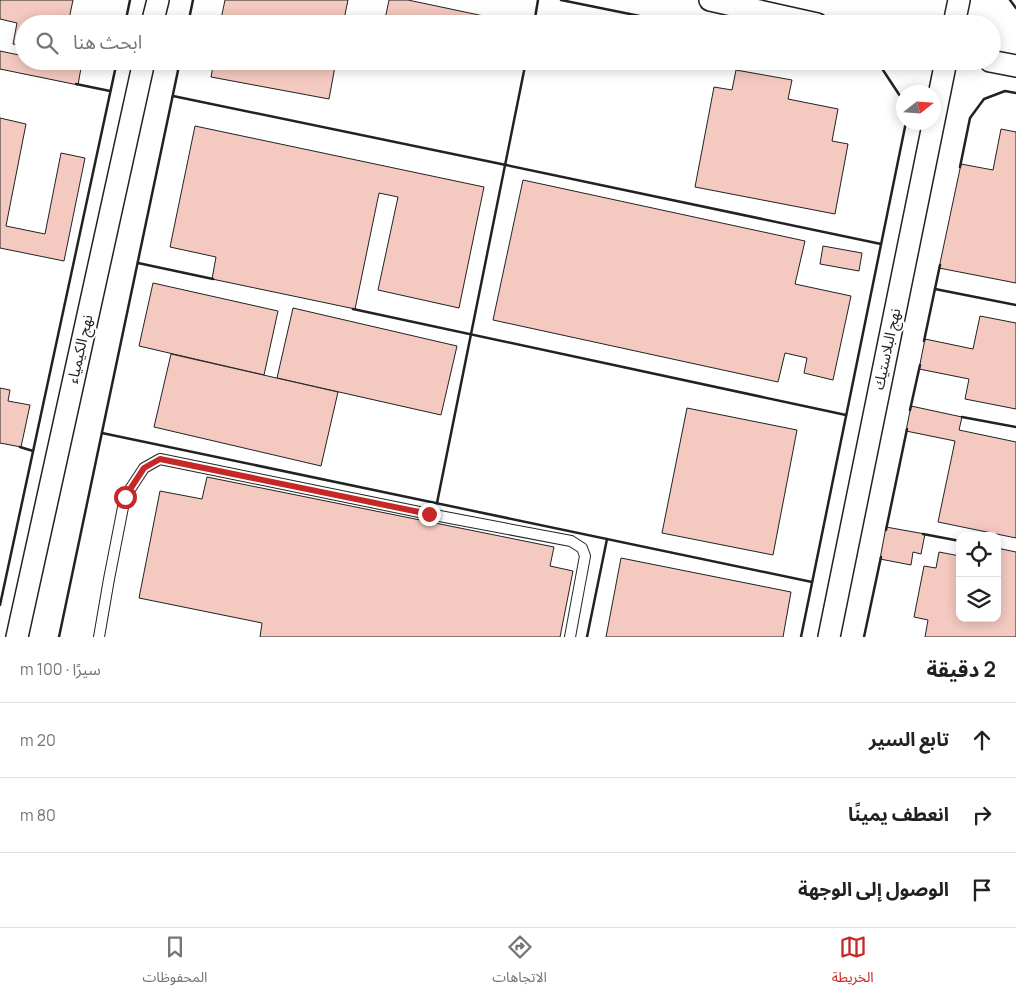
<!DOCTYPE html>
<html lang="ar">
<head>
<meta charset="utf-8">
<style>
  body { margin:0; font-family:Manrope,"Noto Sans Arabic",sans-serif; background:#f2f2f2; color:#202124; direction:rtl }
  .controls { position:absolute; right:15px; bottom:15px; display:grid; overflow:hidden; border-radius:10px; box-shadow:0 2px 12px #0003 }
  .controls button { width:45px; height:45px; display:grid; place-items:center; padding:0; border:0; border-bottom:1px solid #e0e0e0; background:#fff; color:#202124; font:25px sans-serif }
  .compass { position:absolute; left:896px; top:85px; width:45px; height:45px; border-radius:50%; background:#fff; box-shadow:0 2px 12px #0003; rotate:73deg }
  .stop { position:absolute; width:15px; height:15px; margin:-11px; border:4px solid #c62828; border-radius:50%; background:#fff }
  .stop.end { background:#c62828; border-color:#fff; box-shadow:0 1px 5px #0008 }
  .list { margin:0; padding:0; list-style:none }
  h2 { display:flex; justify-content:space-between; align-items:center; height:65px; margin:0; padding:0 20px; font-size:21px }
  h2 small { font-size:16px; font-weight:400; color:#757577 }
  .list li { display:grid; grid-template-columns:32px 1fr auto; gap:15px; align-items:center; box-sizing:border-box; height:75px; padding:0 20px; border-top:1px solid #e0e0e0 }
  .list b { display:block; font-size:19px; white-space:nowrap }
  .list em { font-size:16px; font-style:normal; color:#757577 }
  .icon { flex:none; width:28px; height:28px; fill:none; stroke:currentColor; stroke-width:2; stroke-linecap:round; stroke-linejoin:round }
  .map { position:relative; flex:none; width:1016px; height:637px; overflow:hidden; direction:ltr }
  .search { position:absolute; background:#fff; box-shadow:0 2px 12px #0003; left:15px; right:15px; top:15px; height:55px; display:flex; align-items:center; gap:12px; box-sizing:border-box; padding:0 18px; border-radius:28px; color:#757577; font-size:19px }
  .sheet { height:290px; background:#fff }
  nav { display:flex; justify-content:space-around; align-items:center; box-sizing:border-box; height:70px; border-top:1px solid #e0e0e0; background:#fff; font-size:14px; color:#757577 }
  nav a { display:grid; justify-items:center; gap:2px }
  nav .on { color:#c62828 }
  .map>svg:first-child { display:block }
  .building { fill:#f3c9c0; stroke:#222 }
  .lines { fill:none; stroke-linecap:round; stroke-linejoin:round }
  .service-casing { stroke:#222; stroke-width:12 }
  .minor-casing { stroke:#222; stroke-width:24 }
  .service { stroke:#fff; stroke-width:10 }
  .minor { stroke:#fff; stroke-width:21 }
  .wall { stroke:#222; stroke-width:2.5 }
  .route { stroke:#c62828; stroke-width:6 }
  .labels { text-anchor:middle; stroke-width:4; stroke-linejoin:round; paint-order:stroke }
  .street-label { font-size:15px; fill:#222; stroke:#fff }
</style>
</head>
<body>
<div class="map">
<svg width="1016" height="637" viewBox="0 0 1016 637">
  <rect width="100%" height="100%" fill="#fff"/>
  <g class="building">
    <polygon points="0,0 73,0 68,24 24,24 24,46 13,44 17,23 0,19"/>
    <polygon points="225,0 348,0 343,24 220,24"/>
    <polygon points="389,0 408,0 498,19 497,24 384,24"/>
    <polygon points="0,51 24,56 24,61 49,61 81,68 78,85 0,69"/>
    <polygon points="214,61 336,61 329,99 211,77"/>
    <polygon points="432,61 460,61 459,67"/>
    <polygon points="736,70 792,80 788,99 838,109 832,141 848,144 835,214 695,187 714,87 732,90"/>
    <polygon points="0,118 26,124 6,226 45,234 61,153 85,158 64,261 0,248"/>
    <polygon points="195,126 484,187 459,308 378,290 398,197 379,193 355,309 212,279 216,257 170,247"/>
    <polygon points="1001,129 1016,132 1016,283 939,268 961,164 993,170"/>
    <polygon points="523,180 805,241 795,284 851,296 833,380 804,373 807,358 785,353 778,382 493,320"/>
    <polygon points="823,246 862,253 859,271 820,264"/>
    <polygon points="153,283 278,311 264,375 139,346"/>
    <polygon points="293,308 457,346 441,415 277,378"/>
    <polygon points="980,316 1016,323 1016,409 965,399 969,379 919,369 925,339 973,349"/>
    <polygon points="171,354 338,392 321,466 154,427"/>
    <polygon points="0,388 10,390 8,401 30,405 21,447 0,443"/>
    <polygon points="911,406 962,417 959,430 1016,442 1016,538 938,522 955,441 906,431"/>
    <polygon points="687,408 797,430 773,555 662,533"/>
    <polygon points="207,477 554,547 550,566 573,571 560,637 260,637 262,623 139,598 160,491 202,499"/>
    <polygon points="886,527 925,534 921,554 913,552 911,565 880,559"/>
    <polygon points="997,548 1016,552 1016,637 925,637 928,620 914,617 924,566 936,568 939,552 960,556 960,618 997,618"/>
    <polygon points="621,558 791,592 783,637 606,637"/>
  </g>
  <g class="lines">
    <defs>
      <polyline id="service" points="99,637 109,579 125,497 144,468 160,459 429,514 571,541 582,548 585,556 570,637"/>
      <g id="minor">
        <polyline points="710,0 817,24"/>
        <polyline points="152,24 158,0"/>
        <polyline points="954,24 959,0"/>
        <polyline points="990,61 1016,66"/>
        <polyline points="17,637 144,61"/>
        <polyline points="829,637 946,61"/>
      </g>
    </defs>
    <use href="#service" class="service-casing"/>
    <use href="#minor" class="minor-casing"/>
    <use href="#service" class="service"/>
    <use href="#minor" class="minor"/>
    <g class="wall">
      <polyline points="561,0 679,24"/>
      <polyline points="1010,0 1016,8"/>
      <polyline points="125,24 130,0"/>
      <polyline points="188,24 193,0"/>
      <polyline points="534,24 538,0"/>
      <polyline points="864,61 879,64 904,102"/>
      <polyline points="76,84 110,91"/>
      <polyline points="173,96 506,165 881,244"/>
      <polyline points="960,167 970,118 984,99 1005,91 1016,93"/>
      <polyline points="138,263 213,279"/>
      <polyline points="935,289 1016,305"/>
      <polyline points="353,309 846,415"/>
      <polyline points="924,341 940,265"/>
      <polyline points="910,410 920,365"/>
      <polyline points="962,417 1016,427"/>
      <polyline points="102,433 812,582"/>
      <polyline points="20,447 33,451"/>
      <polyline points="437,503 526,61"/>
      <polyline points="886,530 907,429"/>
      <polyline points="923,534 960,541"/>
      <polyline points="0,605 117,61"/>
      <polyline points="59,637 180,61"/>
      <polyline points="587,637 607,539"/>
      <polyline points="801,637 906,122"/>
      <polyline points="864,637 881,557"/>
    </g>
  </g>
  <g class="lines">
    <polyline class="route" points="125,497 144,468 160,459 429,514"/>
  </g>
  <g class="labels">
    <g class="street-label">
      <text transform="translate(80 349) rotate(-77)" y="5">نهج الكيمياء</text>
      <text transform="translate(887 349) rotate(-78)" y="5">نهج البلاستيك</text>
    </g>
  </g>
</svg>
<div class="controls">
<button><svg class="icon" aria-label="locate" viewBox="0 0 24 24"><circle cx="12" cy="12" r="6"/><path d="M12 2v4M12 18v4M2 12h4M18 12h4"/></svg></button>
<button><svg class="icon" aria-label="layers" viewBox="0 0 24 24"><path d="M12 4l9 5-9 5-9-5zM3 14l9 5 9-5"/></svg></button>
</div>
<svg class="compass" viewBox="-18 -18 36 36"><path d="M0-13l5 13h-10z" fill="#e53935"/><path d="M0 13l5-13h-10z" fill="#757577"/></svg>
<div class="stop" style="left:125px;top:497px"></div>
<div class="stop end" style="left:429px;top:514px"></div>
<div class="search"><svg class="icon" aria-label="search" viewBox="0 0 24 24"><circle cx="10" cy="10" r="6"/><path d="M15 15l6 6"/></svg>ابحث هنا</div>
</div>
<section class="sheet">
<h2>2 دقيقة<small>سيرًا · 100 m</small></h2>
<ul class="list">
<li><svg class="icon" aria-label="ahead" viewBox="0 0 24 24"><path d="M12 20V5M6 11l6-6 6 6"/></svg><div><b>تابع السير</b></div><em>20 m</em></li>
<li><svg class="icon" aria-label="right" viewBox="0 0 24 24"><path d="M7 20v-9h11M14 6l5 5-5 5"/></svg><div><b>انعطف يمينًا</b></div><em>80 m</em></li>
<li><svg class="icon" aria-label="arrive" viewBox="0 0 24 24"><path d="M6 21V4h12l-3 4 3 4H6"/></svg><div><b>الوصول إلى الوجهة</b></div></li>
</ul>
</section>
<nav>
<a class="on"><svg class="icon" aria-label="map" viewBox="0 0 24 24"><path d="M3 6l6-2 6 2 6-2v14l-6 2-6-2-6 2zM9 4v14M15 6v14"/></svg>الخريطة</a>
<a><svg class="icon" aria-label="directions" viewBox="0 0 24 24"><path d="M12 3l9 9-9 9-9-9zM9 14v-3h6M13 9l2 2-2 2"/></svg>الاتجاهات</a>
<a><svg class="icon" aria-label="saved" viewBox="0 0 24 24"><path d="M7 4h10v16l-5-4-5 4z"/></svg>المحفوظات</a>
</nav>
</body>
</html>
